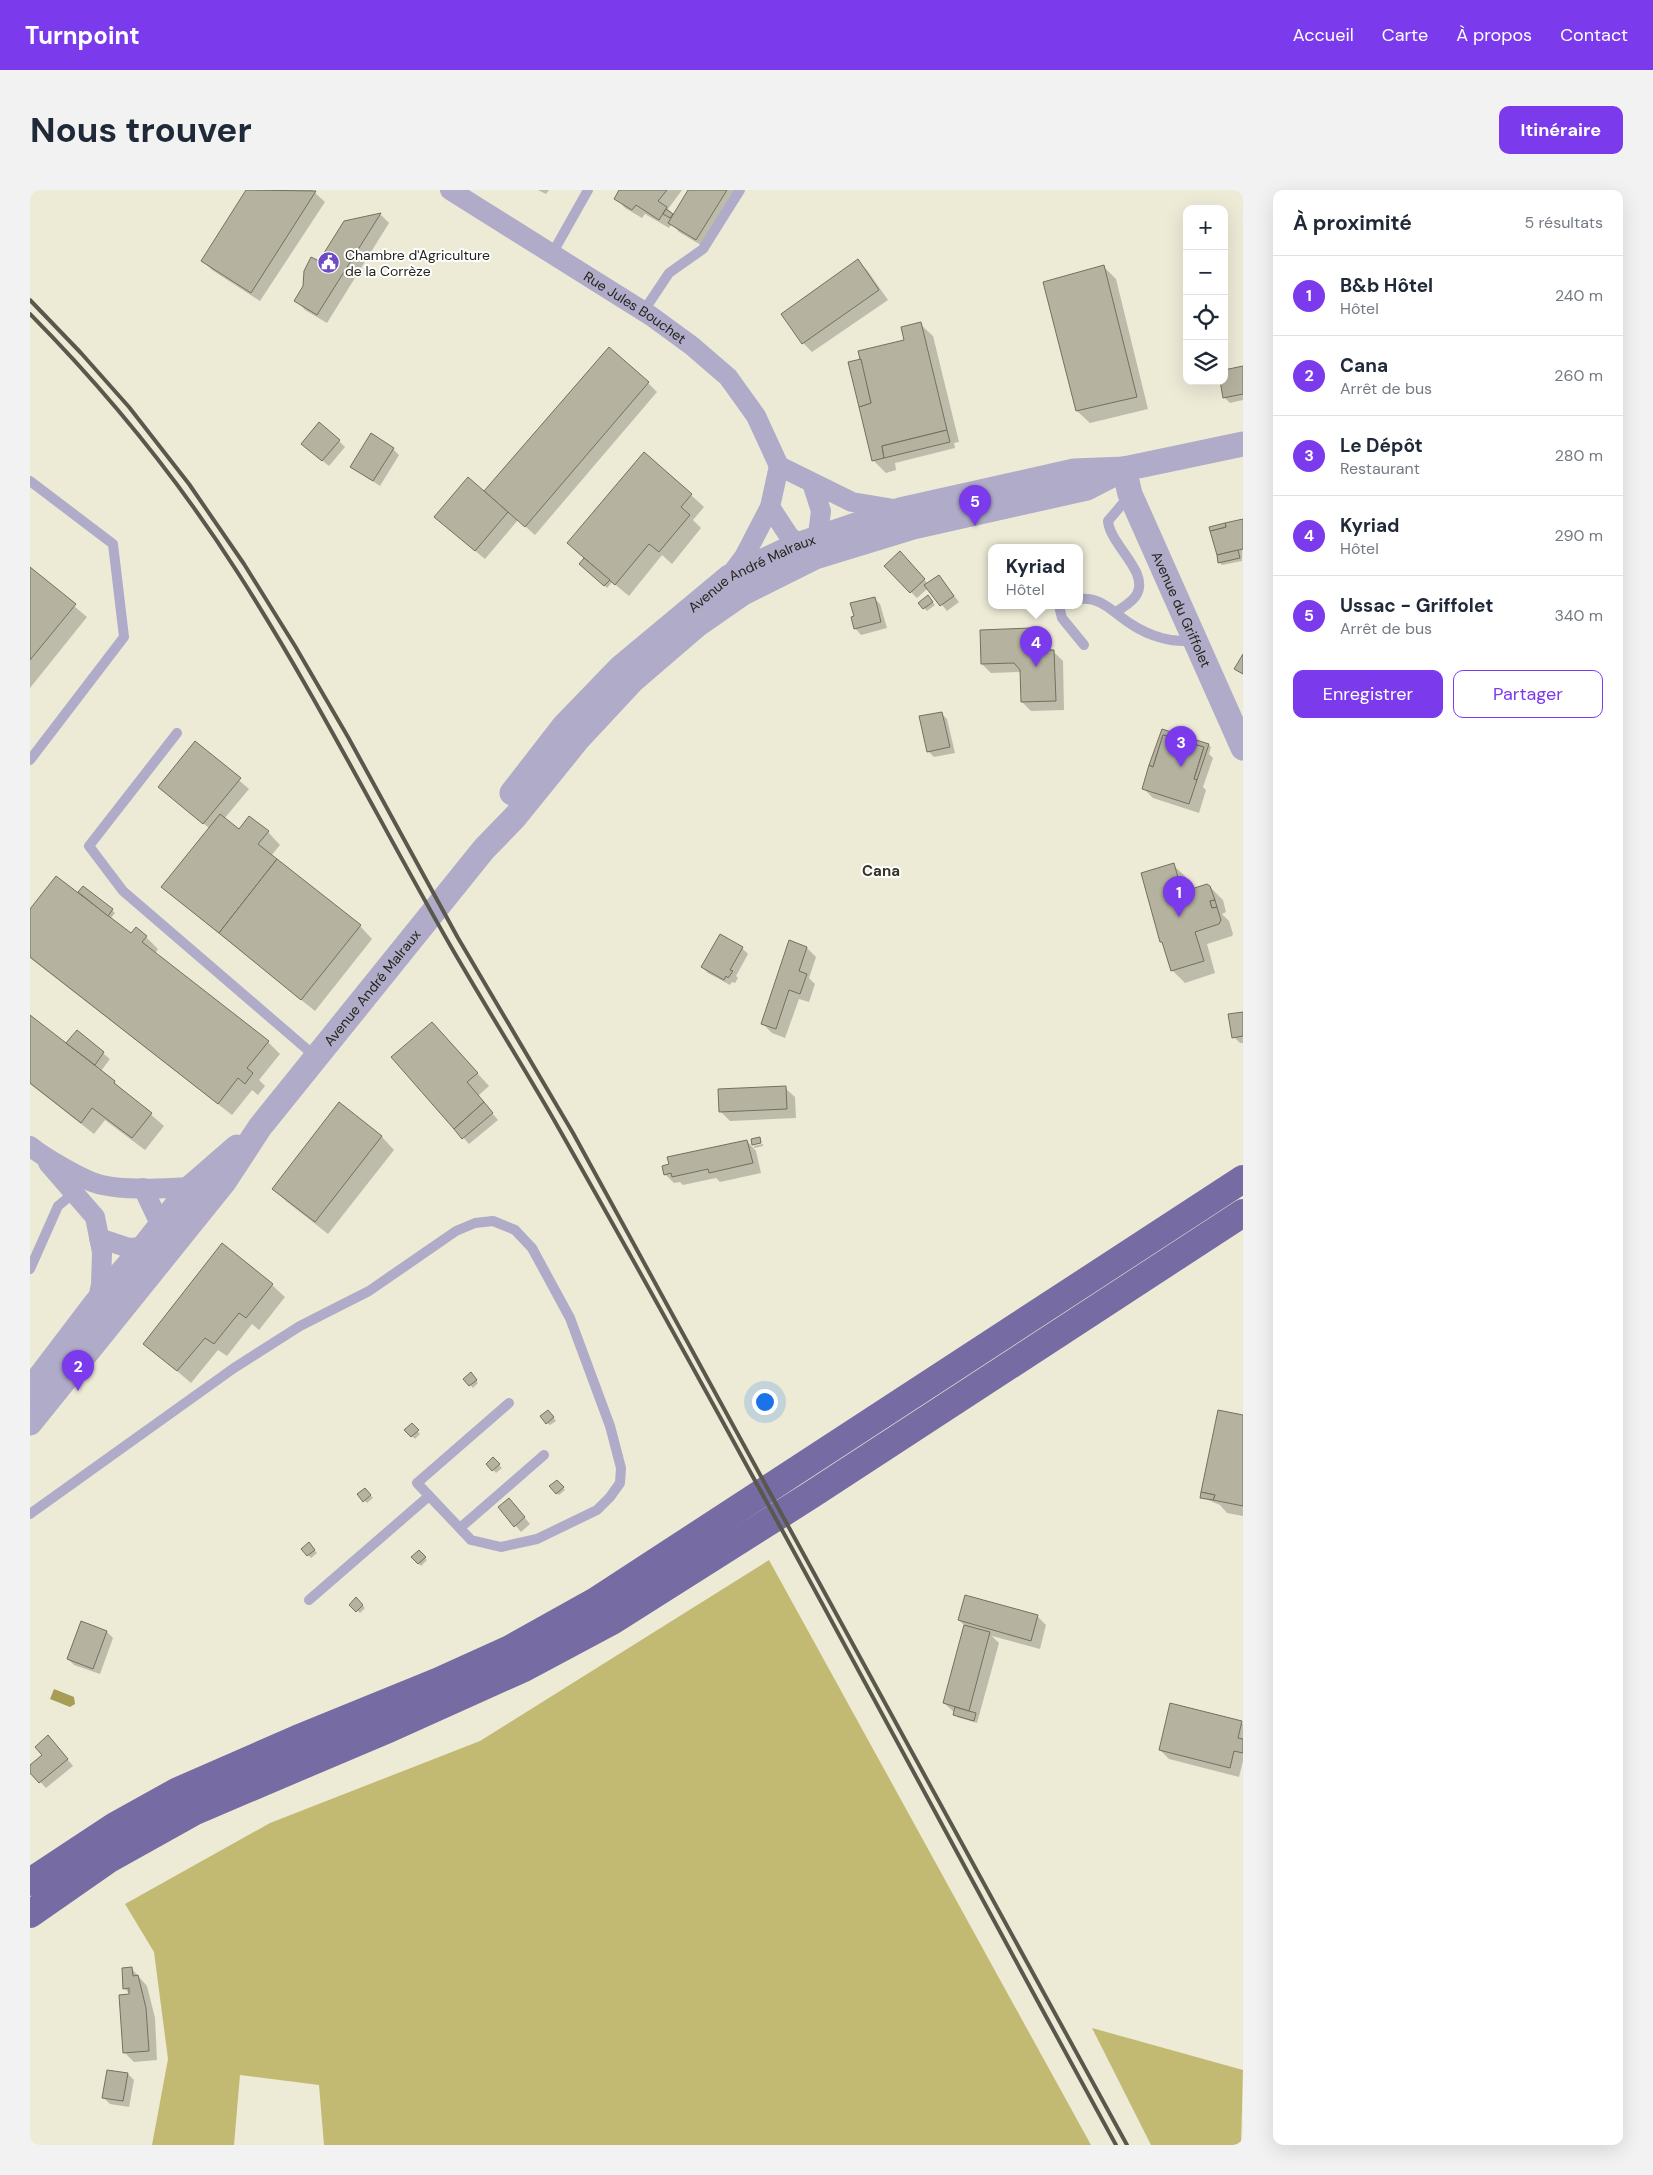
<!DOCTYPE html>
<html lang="fr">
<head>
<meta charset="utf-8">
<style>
  body { margin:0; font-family:"DM Sans",sans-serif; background:#f2f2f3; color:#1f2937 }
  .controls { position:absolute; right:15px; top:15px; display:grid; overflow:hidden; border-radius:10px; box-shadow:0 5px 20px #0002 }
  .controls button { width:45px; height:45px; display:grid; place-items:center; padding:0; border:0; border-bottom:1px solid #e0e1e3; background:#fff; color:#1f2937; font:25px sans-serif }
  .you { position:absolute; left:734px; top:1211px; width:18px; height:18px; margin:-12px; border:4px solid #fff; border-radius:50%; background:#1a73e8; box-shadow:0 0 0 8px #1a73e833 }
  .badge { display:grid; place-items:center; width:32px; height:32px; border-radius:50%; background:#7c3aed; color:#fff; font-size:16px; font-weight:700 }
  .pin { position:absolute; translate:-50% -41px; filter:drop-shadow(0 1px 2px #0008) }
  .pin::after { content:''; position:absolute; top:26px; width:18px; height:15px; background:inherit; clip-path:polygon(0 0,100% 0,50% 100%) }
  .popup { position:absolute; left:958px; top:354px; width:95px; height:65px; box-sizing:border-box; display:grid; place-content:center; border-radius:10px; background:#fff; filter:drop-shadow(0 1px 4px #0005); font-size:16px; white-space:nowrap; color:#747a83 }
  .popup b { font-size:19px; color:#1f2937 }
  .popup::after { content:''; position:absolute; left:50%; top:100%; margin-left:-10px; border:10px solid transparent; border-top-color:#fff }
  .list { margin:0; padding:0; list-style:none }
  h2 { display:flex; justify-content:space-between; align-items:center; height:65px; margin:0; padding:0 20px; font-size:21px }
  h2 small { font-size:16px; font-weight:400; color:#747a83 }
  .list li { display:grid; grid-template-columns:32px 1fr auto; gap:15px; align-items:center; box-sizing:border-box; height:80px; padding:0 20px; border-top:1px solid #e0e1e3 }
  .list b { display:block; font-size:19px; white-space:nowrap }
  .list p { margin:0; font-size:16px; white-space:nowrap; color:#747a83 }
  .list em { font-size:16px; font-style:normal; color:#747a83 }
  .actions { display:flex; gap:10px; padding:15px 20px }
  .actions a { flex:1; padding:11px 0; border:1px solid #7c3aed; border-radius:10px; text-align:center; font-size:18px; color:#7c3aed }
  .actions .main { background:#7c3aed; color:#fff }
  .icon { flex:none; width:28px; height:28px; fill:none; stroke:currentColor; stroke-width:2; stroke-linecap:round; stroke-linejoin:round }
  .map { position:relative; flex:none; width:1213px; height:1955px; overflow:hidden; border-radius:10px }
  header { display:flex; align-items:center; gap:30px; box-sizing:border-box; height:70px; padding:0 25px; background:#7c3aed; color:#fff }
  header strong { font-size:24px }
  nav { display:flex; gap:28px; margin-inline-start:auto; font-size:18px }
  .intro { display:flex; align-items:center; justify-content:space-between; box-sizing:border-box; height:120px; padding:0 30px }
  h1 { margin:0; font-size:35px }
  .button { padding:12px 22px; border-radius:10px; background:#7c3aed; color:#fff; font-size:18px; font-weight:700 }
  main { display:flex; gap:30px; padding:0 30px }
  aside { flex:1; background:#fff; border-radius:10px; box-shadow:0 5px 20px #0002 }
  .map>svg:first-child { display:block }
  .forest { fill:#c2ba72 }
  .water { fill:#a69e57 }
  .shadow { fill:#0003 }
  .building { fill:#b5b39f; stroke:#73715e }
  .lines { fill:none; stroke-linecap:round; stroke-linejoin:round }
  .service { stroke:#afabc8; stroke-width:10 }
  .minor { stroke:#afabc8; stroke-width:20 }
  .tertiary { stroke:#afabc8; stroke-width:25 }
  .trunk { stroke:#766ca3; stroke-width:28 }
  .rail { stroke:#5a584d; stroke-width:4 }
  .labels { text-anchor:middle; stroke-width:4; stroke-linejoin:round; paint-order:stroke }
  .poi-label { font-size:14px; fill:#25241c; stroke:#fff; text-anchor:start }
  .street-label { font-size:14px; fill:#25241c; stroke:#fff }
  .neighbourhood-label { font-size:15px; font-weight:bold; fill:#363423; stroke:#fff }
</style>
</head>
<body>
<header>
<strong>Turnpoint</strong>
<nav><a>Accueil</a><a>Carte</a><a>À propos</a><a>Contact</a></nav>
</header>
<div class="intro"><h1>Nous trouver</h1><a class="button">Itinéraire</a></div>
<main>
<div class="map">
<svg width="1213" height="1955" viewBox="0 0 1213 1955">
  <rect width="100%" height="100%" fill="#edebd6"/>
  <g class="forest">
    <polygon points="739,1370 1061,1955 294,1955 289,1895 210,1885 204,1955 122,1955 138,1869 124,1762 95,1714 240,1633 450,1551"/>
    <polygon points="1062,1838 1213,1880 1211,1955 1121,1955"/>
  </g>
  <polygon class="water" points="24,1499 44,1507 45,1514 40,1517 20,1509"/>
  <g class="shadow">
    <polygon points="217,0 282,0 295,12 230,111 182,80 173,71"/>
    <polygon points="508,0 519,0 516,4"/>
    <polygon points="591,0 652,0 638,19 644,25 660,0 712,0 676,58 649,42 642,34 639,38 615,24 612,28 595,18 586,8"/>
    <polygon points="351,25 359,33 297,133 275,120 266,110 314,32"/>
    <polygon points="828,71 837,80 858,110 782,162 773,153"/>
    <polygon points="1074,77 1086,89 1118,219 1060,233 1047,221"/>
    <polygon points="890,134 903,146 929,252 924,253 925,258 865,273 866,280 856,283 843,270 832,170 876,151"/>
    <polygon points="1213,178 1213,210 1200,213 1194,207 1194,182"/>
    <polygon points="618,193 627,202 505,345 488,330 455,369 415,336 454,303"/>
    <polygon points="309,251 315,257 299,276 278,259"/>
    <polygon points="363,259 369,265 350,296 321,277"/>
    <polygon points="661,305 674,317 663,330 671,338 642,374 632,365 599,406 582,392 577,398 553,377 550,374 555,369 539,353"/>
    <polygon points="1213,330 1212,371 1192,375 1190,373 1181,338"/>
    <polygon points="876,369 898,394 909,386 929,412 917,421 898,398 887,408 881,402"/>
    <polygon points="0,379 57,427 0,498"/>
    <polygon points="844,408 850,414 857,438 831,445 825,438 825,427"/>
    <polygon points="901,410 905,415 897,421 890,413"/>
    <polygon points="1000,439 1033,471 1034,520 1001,521 992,512 991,482 961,483 952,474"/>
    <polygon points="911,523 917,529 925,563 904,567 898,561"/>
    <polygon points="166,553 219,599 194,629 209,641 238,642 250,655 241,666 330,736 342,749 285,821 146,709 133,696 180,639 130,597"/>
    <polygon points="1178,555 1181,557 1179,564 1183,568 1173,597 1176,600 1169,623 1123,608 1114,599"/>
    <polygon points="1143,675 1156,687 1160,701 1180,697 1193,710 1196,722 1192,724 1199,731 1203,744 1202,746 1177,754 1185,783 1155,793 1142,780"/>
    <polygon points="53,706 82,720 85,723 80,729 101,745 116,747 128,759 125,764 238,852 250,864 229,890 235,896 228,905 222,900 202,925 0,768 0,721"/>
    <polygon points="712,758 718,764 706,786 708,788 705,793 702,792 700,795 678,783 672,777"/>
    <polygon points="777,758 786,767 779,788 785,794 779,812 769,809 755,848 742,843 732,833"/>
    <polygon points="1213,823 1213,853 1210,853 1204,847 1199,825"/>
    <polygon points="0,826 36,854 47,842 80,869 71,881 134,936 115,960 75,930 64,944 0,894"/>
    <polygon points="402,833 459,896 448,906 468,930 439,954 425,938"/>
    <polygon points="755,898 765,907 766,928 700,931 690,921"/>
    <polygon points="309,914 352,947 364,960 298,1044 256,1011 244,999"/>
    <polygon points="717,951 726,961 731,983 690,992 686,988 653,995 650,992 644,993 635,984"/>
    <polygon points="733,954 733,956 724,958 724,956"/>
    <polygon points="242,1095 255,1107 229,1140 222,1134 197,1166 188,1160 161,1193 115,1154"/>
    <polygon points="441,1184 448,1193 443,1198 435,1189"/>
    <polygon points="1189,1222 1213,1227 1213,1326 1197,1323 1190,1315 1171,1307"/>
    <polygon points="521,1224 526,1231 520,1235 517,1233"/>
    <polygon points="382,1235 390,1244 385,1249 376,1240"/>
    <polygon points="463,1269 472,1278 466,1283 458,1274"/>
    <polygon points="527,1291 535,1300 529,1305 521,1297"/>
    <polygon points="335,1299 343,1308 337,1313 329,1305"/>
    <polygon points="485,1316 500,1334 491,1342 470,1318"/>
    <polygon points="279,1354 287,1363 281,1368 273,1359"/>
    <polygon points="389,1362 397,1370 391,1376 383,1367"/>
    <polygon points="326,1409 335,1418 330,1423 321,1415"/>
    <polygon points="1007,1426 1016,1435 1010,1459 962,1446 969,1453 947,1533 927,1527 925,1523 914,1513 935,1436 929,1430"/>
    <polygon points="52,1433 77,1442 83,1448 70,1484 44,1475 38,1469"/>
    <polygon points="1211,1532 1213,1534 1213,1571 1209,1587 1139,1569 1130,1560"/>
    <polygon points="24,1553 43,1576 16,1598 0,1581 0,1576"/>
    <polygon points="102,1779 117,1796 125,1828 127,1870 104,1872 94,1862 101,1805 94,1798"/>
    <polygon points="98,1884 104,1890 99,1917 80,1914 74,1908"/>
  </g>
  <g class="building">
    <polygon points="216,0 286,1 221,103 171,71"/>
    <polygon points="589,0 637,0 628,11 637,17 629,30 606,15 602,20 584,9"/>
    <polygon points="658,0 697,0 666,50 638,33"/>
    <polygon points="636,19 643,24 640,28 633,24"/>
    <polygon points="351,23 287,125 264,111 273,96 274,81 281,67 289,71 314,31"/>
    <polygon points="828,69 849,100 772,154 751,124"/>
    <polygon points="1074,75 1107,207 1046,221 1013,92"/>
    <polygon points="891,132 917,240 852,256 854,268 842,271 829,217 841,213 828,161 874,150 871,137"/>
    <polygon points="579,157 619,192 495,337 454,301"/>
    <polygon points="831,169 841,213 829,217 818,172"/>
    <polygon points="1213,176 1213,204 1193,208 1190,191 1194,191 1194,180"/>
    <polygon points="289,232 310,250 292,271 271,254"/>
    <polygon points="917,240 920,252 854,268 852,256"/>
    <polygon points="341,243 364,258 343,291 320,277"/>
    <polygon points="614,262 662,304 651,317 660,325 629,362 619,354 585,395 537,353"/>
    <polygon points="438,287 478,322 445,361 404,327"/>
    <polygon points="1213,329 1213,359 1187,365 1180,341 1196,337 1195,333"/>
    <polygon points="1195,333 1196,337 1180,341 1179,337"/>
    <polygon points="1208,360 1210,368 1188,373 1187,365"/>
    <polygon points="870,361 895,389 880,403 854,376"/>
    <polygon points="554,368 580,390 574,396 549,374"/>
    <polygon points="0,377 46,414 0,470"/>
    <polygon points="909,385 924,406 910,416 894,395"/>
    <polygon points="898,405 903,412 893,419 888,413"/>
    <polygon points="845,407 851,432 824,439 821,427 824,426 820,413"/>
    <polygon points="1001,438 1004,445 1007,442 1020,454 1017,458 1019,460 1024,460 1026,511 991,512 990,480 984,473 951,474 950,440"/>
    <polygon points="1213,464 1213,484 1204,479"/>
    <polygon points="912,522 920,557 897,562 889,526"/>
    <polygon points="1132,539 1151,545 1150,550 1133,545 1123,577 1119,575"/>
    <polygon points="1133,545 1150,550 1151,545 1160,548 1158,552 1174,557 1164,589 1167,590 1159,614 1112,599 1119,575 1123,577"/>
    <polygon points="1160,548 1179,554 1167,590 1164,589 1174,557 1158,552"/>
    <polygon points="165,551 211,588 173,634 128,597"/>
    <polygon points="190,624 209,639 219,626 239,641 228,654 247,669 189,743 131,697"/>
    <polygon points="247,669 331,735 271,810 189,743"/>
    <polygon points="1144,673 1152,702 1177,694 1180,696 1185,710 1180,711 1182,718 1187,717 1191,730 1189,734 1165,742 1174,771 1141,781 1132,752 1130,752 1111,683"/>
    <polygon points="26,686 101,743 106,737 117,746 112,752 239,851 217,878 223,883 215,894 208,888 188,914 0,767 0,719"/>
    <polygon points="53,696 83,719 78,726 48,702"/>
    <polygon points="1185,710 1187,717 1182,718 1180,711"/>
    <polygon points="690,744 713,757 700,780 703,781 698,788 696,786 694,790 671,777"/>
    <polygon points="759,750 777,757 769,781 777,784 770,804 759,800 746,839 731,834"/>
    <polygon points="1213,822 1213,846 1202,848 1198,824"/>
    <polygon points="0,825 85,891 84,893 122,923 102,948 62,918 51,933 0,893"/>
    <polygon points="402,832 448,883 437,892 454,912 424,939 361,867"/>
    <polygon points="47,840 74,862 65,875 36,853"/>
    <polygon points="756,896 757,919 689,922 688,899"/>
    <polygon points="309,912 352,946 285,1032 242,999"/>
    <polygon points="454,912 463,923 432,949 424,939"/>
    <polygon points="730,947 731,953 722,955 721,949"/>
    <polygon points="717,950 723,973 679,983 678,979 642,987 641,983 634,985 632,976 639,974 637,967"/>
    <polygon points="192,1053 243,1094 216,1128 209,1123 184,1154 175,1148 147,1181 113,1154"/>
    <polygon points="441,1182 447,1190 439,1196 433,1189"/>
    <polygon points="518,1220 524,1227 516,1234 510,1226"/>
    <polygon points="1188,1220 1213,1225 1213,1316 1183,1310 1185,1305 1171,1302"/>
    <polygon points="382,1233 389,1240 381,1247 374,1240"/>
    <polygon points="463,1267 470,1274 462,1281 456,1274"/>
    <polygon points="527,1290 534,1297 526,1304 519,1296"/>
    <polygon points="335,1298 341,1305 333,1312 327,1304"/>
    <polygon points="1171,1302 1185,1305 1183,1310 1170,1308"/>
    <polygon points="479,1308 495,1327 484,1337 468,1317"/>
    <polygon points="279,1352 285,1360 277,1366 271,1359"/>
    <polygon points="389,1360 396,1367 388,1374 381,1367"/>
    <polygon points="935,1405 1008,1425 1001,1451 928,1430"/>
    <polygon points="326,1407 333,1415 326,1422 319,1415"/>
    <polygon points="51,1431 77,1441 63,1479 37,1469"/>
    <polygon points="934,1435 960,1442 939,1521 913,1513"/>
    <polygon points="1140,1513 1212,1531 1208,1548 1213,1549 1213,1563 1204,1561 1200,1578 1129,1560"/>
    <polygon points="925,1517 946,1523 944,1531 923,1525"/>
    <polygon points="18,1545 38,1569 9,1593 0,1583 0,1575 12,1565 5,1557"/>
    <polygon points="102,1777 103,1786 108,1785 116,1818 119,1861 93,1863 89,1805 99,1804 99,1798 93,1799 92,1778"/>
    <polygon points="77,1880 98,1883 93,1911 72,1908"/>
  </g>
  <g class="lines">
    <g class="service">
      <polyline points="522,64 558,0"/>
      <polyline points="613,122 639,83 673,59 710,0"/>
      <polyline points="0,291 83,354 94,447 0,570"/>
      <path d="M1050,409c23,-2 33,14 51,25 18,12 43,20 64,16"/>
      <polyline points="1029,416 1032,428 1054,455"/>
      <path d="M1086,422c7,-5 17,-10 21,-18 12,-23 -27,-49 -29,-73l22,-26"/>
      <polyline points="147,543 59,656 93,701 286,867"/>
      <polyline points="0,1079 28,1016 45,1002"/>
      <polyline points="0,1324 204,1178 270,1136 339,1101 426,1041 445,1033 463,1031 485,1040 502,1058 540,1128 580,1236 591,1278 590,1293 580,1307 567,1320 507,1349 471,1357 441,1350 387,1293 479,1213"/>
      <polyline points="430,1338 514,1265"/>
      <polyline points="279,1410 399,1306"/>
    </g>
    <g class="minor">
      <path id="s1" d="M420,0l201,126 41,30 36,31 28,39 23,50"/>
      <polyline points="740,317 759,346 785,367 791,321 782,293"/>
      <polyline points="699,387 714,367 740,317 749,276 822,312 870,320"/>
      <path d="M0,956c13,11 56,36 72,39 29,6 60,3 89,2"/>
      <polyline points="18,973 65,1027 72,1062 71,1095 67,1113"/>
      <polyline points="113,998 131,1036 132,1047"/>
      <polyline points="69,1048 99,1058 123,1056"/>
    </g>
    <g class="tertiary">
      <path id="s2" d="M1094,279l6,25 113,254"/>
      <path id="s3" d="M482,603l52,-67 57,-59 108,-90 68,-32 103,-35 174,-39 50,-2 119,-25"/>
      <polyline points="0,1200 66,1113 113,1058 161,997 207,957"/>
      <path id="s4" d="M0,1233l194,-241 36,-55 224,-278 31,-32 63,-78 55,-59 64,-55 46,-32 72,-36 98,-30 174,-39 37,-19"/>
    </g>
    <g class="trunk">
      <polyline points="0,1692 85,1636 148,1601 267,1549 407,1492 480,1459 566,1411 1213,989"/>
      <polyline points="0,1724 79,1669 165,1621 358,1539 494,1478 582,1431 781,1305 1213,1023"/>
    </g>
    <g class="rail">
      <polyline points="0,110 51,163 99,217 159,294 214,374 265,456 318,547 428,748 543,943 1097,1955"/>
      <path d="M0,124c78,79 148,165 208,259 77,120 141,248 212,372 34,59 70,116 104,175 193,339 375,683 562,1025"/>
    </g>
  </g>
  <defs>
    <symbol id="civic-disc" viewBox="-11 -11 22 22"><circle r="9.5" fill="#6d4bc4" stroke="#fff"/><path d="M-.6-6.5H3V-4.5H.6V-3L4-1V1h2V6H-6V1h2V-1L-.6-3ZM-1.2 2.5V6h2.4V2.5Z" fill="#fff"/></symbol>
  </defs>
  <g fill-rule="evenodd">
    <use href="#civic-disc" x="286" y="60" width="25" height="25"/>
  </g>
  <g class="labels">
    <g class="poi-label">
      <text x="315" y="70">Chambre d'Agriculture<tspan x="315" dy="16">de la Corrèze</tspan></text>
    </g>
    <g class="street-label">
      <text dy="5" stroke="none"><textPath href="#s1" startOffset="219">Rue Jules Bouchet</textPath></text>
      <text dy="5" stroke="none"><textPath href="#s3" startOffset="329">Avenue André Malraux</textPath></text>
      <text dy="5" stroke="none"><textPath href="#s2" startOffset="152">Avenue du Griffolet</textPath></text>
      <text dy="5" stroke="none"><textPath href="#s4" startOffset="554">Avenue André Malraux</textPath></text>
    </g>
    <g class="neighbourhood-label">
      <text x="851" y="686">Cana</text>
    </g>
  </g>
</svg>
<div class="controls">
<button>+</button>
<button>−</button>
<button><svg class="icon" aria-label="locate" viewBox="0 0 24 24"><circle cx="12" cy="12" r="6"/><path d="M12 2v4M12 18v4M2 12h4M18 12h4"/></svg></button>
<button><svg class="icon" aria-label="layers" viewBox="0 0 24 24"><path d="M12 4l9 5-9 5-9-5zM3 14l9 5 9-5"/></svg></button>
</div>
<div class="you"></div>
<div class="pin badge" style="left:1149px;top:727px">1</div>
<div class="pin badge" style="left:48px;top:1201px">2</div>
<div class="pin badge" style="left:1151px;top:577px">3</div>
<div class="pin badge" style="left:1006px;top:477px">4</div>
<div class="popup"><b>Kyriad</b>Hôtel</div>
<div class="pin badge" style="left:945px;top:336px">5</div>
</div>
<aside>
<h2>À proximité<small>5 résultats</small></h2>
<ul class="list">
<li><span class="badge">1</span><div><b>B&amp;b Hôtel</b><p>Hôtel</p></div><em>240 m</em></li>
<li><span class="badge">2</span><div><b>Cana</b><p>Arrêt de bus</p></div><em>260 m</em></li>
<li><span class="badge">3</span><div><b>Le Dépôt</b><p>Restaurant</p></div><em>280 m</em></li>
<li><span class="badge">4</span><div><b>Kyriad</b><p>Hôtel</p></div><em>290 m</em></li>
<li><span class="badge">5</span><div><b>Ussac - Griffolet</b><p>Arrêt de bus</p></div><em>340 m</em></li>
</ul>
<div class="actions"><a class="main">Enregistrer</a><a>Partager</a></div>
</aside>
</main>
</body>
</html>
